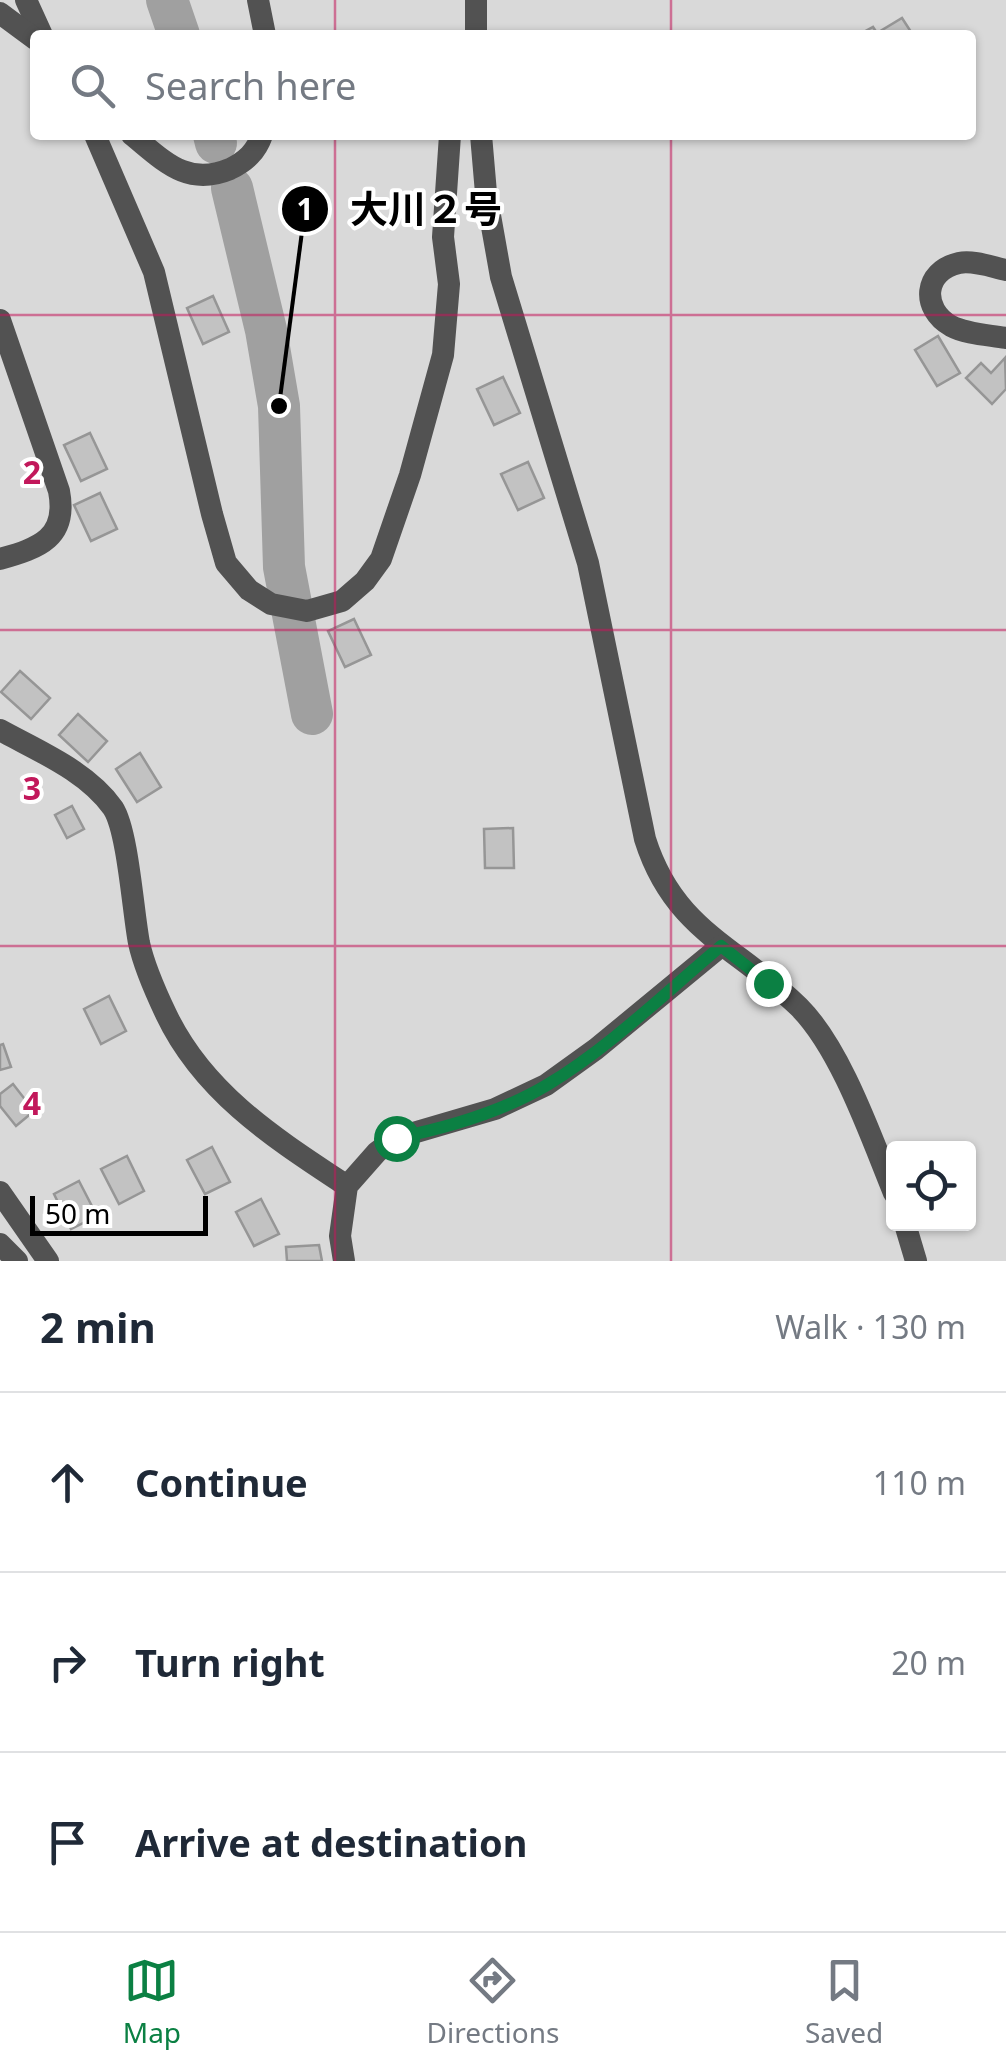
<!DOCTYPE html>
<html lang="en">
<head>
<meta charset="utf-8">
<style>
  body { margin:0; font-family:"Noto Sans","Noto Sans JP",sans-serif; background:#f2f2f3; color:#1f2937 }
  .controls { position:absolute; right:30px; bottom:30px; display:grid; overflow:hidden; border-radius:10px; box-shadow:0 2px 8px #0004 }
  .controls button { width:90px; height:90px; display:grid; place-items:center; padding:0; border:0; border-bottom:2px solid #e0e1e3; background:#fff; color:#1f2937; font:50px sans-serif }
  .scale { position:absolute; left:30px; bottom:25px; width:178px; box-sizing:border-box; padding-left:10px; border:5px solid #000; border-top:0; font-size:28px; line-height:35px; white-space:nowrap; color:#000; -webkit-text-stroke:8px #fff; paint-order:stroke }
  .stop { position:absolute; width:30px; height:30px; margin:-22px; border:8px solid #0b8043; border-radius:50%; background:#fff }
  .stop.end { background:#0b8043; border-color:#fff; box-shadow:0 2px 10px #0008 }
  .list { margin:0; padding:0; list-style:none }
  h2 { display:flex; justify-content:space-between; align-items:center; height:130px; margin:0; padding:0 40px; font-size:42px }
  h2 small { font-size:32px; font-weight:400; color:#747a83 }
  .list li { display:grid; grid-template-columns:65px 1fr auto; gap:30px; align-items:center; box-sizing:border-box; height:180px; padding:0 40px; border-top:2px solid #e0e1e3 }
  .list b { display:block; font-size:38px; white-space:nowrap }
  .list em { font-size:32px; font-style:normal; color:#747a83 }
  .icon { flex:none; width:55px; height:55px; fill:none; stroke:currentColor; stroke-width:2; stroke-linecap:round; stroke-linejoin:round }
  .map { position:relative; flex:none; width:1006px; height:1261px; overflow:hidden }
  .search { position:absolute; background:#fff; box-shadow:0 2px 8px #0004; left:30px; right:30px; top:30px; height:110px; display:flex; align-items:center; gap:25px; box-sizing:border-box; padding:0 35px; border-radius:10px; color:#747a83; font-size:38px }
  .sheet { height:670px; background:#fff }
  nav { display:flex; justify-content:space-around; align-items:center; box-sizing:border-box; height:140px; border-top:2px solid #e0e1e3; background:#fff; font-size:28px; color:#747a83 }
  nav a { display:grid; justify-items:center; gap:5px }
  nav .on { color:#0b8043 }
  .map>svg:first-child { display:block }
  .green { fill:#d9d9d9; fill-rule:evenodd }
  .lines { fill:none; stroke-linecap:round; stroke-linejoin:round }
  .river { stroke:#a0a0a0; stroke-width:42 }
  .building { fill:#c2c2c2; stroke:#969696; stroke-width:2.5 }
  .minor { stroke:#525252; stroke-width:22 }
  .route { stroke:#0b8043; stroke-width:12 }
  .grid { fill:none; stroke:#c2185b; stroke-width:2.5; stroke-opacity:0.55 }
  .grid-label { font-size:32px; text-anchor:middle; font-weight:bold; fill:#c2185b; stroke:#fff; stroke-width:8; stroke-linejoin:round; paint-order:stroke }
  .leader { fill:none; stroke:#000; stroke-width:4 }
  .callout-dot { fill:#000; stroke:#fff; stroke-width:4 }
  .mark-label { font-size:30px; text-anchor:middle; font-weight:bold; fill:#fff }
  .callout-label { font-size:38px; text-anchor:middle; font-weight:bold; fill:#000; stroke:#fff; stroke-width:8; stroke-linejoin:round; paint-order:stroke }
</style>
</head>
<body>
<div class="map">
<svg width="1006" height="1261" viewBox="0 0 1006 1261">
  <rect width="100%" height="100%" fill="#fff"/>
  <path class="green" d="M0,0h1006v1261h-1006zM35,35h936v100h-936zM894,1148h74v76h-74z"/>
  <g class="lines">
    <g class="river">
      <polyline points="167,0 179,35"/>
      <polyline points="214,135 216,143"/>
      <polyline points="232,188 266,330 279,406 284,567 312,714"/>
    </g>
  </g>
  <g class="building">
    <polygon points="902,18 913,35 858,35 873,27 877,33"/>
    <polygon points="213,296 229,332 203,344 187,308"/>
    <polygon points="938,336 960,373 937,386 915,350"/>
    <polygon points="1005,358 1006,389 992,404 966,378 981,363 991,373"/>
    <polygon points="503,377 520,413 494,425 477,389"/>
    <polygon points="90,433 107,469 81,481 64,445"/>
    <polygon points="528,462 544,498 518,510 501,474"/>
    <polygon points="100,493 117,529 91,541 74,505"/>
    <polygon points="354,619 371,655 345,667 328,631"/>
    <polygon points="20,671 50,698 31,719 1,692"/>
    <polygon points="78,714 107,741 88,762 59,735"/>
    <polygon points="140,753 161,787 137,802 116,769"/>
    <polygon points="72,806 84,829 67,838 55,815"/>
    <polygon points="513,828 514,868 485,868 484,829"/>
    <polygon points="109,996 126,1031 101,1044 84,1009"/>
    <polygon points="3,1044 11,1067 0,1070 0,1045"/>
    <polygon points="13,1084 34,1111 16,1126 0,1106 0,1094"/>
    <polygon points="212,1147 230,1182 205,1194 187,1160"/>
    <polygon points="127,1156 144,1191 119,1204 101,1169"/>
    <polygon points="79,1181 97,1216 71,1229 54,1194"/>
    <polygon points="261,1199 279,1234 254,1246 236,1212"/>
    <polygon points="319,1245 322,1261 287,1261 286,1247"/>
  </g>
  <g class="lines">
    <g class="minor">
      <polyline points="26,0 42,35"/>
      <polyline points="258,0 265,35"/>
      <polyline points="476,0 476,35"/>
      <polyline points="0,13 35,39"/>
      <polyline points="95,135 154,272 212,514 226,563 249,590 271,604 307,611 342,601 365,581 381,559 410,475 443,355 449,284 443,237 450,135"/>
      <path d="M132,135c32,26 55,52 98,34 16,-8 26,-17 32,-34"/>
      <path d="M481,135l5,58 15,84 87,286 57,276c29,92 92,107 154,168 42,42 72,130 95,186"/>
      <path d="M1006,270c-14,-3 -33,-10 -47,-7 -36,8 -38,46 -8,63 15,8 39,9 55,12"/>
      <path d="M0,320l59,171c9,47 -20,57 -59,68"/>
      <path d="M0,730c38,21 87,41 113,78 15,23 20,104 26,135 5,23 17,50 27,71 38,80 110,125 181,172"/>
      <polyline points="0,1192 48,1261"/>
      <polyline points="905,1224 916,1261"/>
      <polyline points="0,1244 17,1261"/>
      <polyline points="344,1261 340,1236 347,1186 377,1152 396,1138 495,1109 546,1085 596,1049 721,946"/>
    </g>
  </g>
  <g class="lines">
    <path class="route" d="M396,1138c50,-10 106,-26 151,-53 63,-38 118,-92 174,-139l47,37"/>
  </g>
  <path class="grid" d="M335,0v35M671,0v35M335,135v1126M671,135v1126M0,315h1006M0,630h1006M0,946h1006"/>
  <g class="grid-label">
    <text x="32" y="484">2</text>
    <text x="32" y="800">3</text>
    <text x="32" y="1115">4</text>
  </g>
  <path class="leader" d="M279 406L305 209"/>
  <g class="callout-dot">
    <circle cx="279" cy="406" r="10"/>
    <circle cx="305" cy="209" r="25"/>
  </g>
  <g class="mark-label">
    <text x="305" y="220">1</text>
  </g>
  <g class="callout-label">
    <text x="426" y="223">大川２号</text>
  </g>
</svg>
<div class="controls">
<button><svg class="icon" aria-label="locate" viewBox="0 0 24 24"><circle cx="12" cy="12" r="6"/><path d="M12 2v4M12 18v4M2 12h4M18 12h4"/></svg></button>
</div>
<div class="scale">50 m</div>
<div class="stop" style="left:396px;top:1138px"></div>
<div class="stop end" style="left:768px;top:983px"></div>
<div class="search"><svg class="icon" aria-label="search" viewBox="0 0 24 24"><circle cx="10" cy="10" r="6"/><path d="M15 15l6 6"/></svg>Search here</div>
</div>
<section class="sheet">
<h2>2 min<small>Walk · 130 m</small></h2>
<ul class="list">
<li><svg class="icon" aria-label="ahead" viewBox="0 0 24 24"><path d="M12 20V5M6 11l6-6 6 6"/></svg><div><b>Continue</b></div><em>110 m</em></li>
<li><svg class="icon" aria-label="right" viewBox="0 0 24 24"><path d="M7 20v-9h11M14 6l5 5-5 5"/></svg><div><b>Turn right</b></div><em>20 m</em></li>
<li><svg class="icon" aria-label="arrive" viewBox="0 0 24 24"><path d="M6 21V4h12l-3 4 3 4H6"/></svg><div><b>Arrive at destination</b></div></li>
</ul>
</section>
<nav>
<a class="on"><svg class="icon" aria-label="map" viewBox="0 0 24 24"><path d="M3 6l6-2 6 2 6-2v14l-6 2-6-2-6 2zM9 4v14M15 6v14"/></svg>Map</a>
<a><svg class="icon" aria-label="directions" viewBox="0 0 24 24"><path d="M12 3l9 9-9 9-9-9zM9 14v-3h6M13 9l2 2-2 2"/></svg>Directions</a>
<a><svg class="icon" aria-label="saved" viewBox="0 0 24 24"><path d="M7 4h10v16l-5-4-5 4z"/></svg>Saved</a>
</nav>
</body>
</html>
